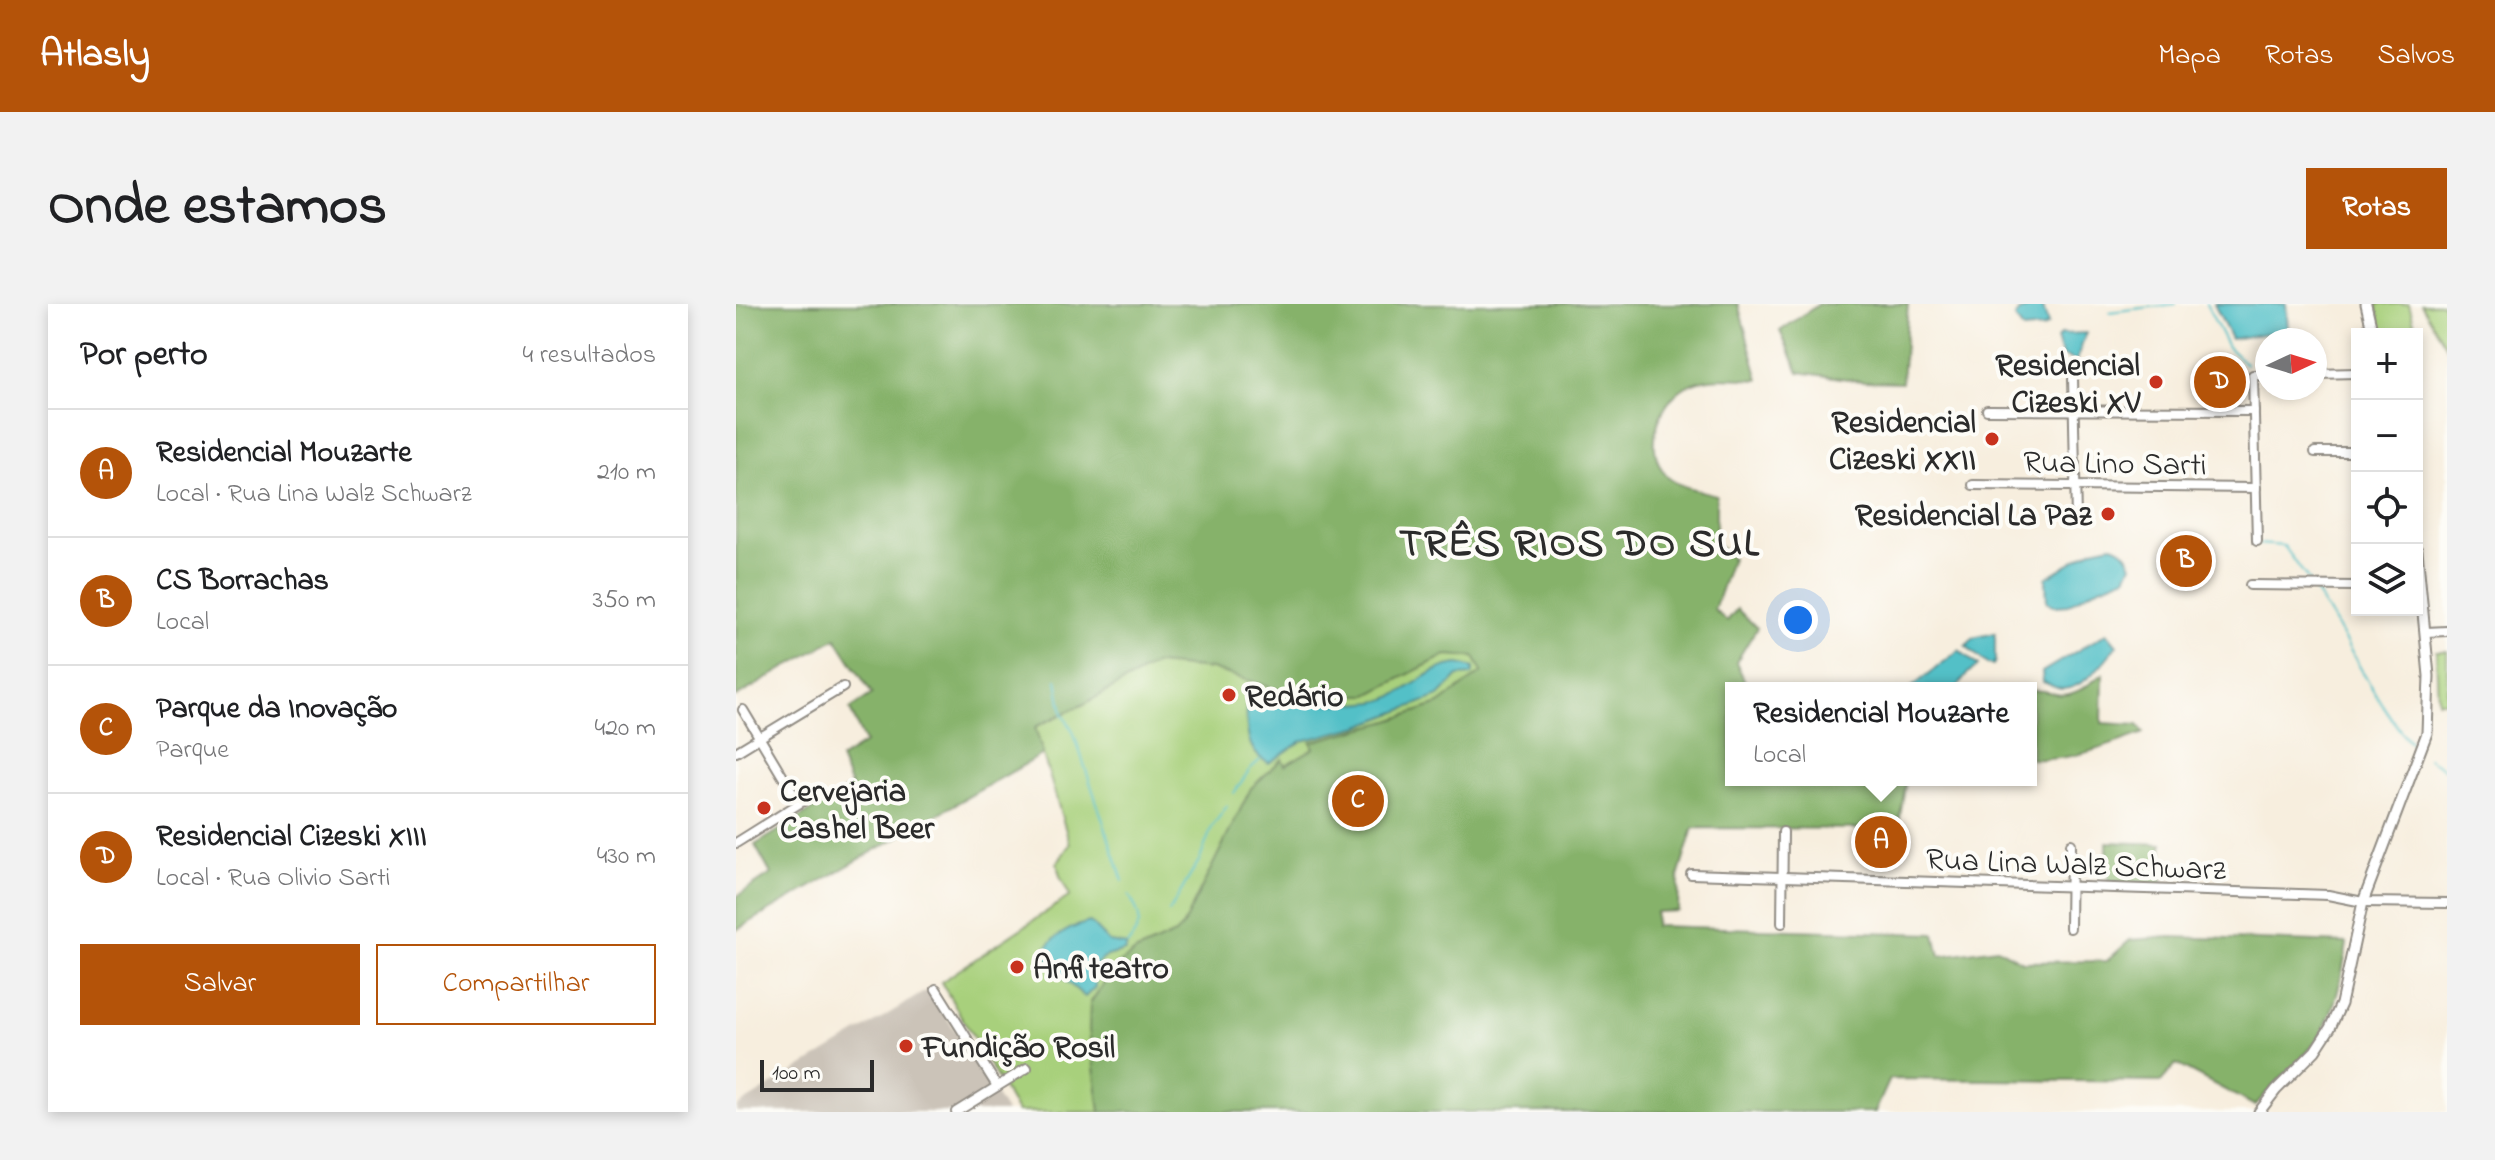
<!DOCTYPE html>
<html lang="pt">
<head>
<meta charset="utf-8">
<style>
  body { margin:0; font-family:"Indie Flower",sans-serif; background:#f2f2f2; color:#202124 }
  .controls { position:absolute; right:24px; top:24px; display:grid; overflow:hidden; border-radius:0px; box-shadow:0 4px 12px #0003 }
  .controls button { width:72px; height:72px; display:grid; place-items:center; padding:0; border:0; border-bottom:2px solid #e0e0e0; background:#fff; color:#202124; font:40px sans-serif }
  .compass { position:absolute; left:1519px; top:24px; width:72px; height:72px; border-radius:50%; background:#fff; box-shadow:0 4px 12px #0003; rotate:86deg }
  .scale { position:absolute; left:24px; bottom:20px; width:114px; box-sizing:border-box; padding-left:8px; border:4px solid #2b2b2b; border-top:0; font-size:22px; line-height:28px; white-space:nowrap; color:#2b2b2b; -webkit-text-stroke:6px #fdfcf7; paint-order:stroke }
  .you { position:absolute; left:1062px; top:316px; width:28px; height:28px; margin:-20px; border:6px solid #fff; border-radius:50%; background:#1a73e8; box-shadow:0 0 0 12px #1a73e833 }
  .badge { display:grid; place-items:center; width:52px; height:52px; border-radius:50%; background:#b45309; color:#fff; font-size:26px; font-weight:700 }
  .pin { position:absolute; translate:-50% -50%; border:4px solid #fff; box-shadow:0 2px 8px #0006 }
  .popup { position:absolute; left:989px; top:378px; width:312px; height:104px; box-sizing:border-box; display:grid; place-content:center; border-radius:0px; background:#fff; filter:drop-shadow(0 2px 6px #0005); font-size:26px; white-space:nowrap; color:#757577 }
  .popup b { font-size:30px; color:#202124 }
  .popup::after { content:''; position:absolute; left:50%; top:100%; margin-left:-16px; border:16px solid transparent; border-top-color:#fff }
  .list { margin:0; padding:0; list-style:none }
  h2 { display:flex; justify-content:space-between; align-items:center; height:104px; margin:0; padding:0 32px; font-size:34px }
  h2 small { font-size:26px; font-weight:400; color:#757577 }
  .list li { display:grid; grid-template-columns:52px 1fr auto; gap:24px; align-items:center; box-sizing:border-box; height:128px; padding:0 32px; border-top:2px solid #e0e0e0 }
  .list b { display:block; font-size:30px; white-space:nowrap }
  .list p { margin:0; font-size:26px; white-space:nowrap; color:#757577 }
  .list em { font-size:26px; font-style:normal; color:#757577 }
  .actions { display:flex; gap:16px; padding:24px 32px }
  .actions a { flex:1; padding:18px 0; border:2px solid #b45309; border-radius:0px; text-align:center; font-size:28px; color:#b45309 }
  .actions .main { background:#b45309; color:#fff }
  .icon { flex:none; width:44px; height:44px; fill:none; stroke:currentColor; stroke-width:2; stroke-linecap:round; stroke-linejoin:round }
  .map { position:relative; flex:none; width:1711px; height:808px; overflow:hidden; border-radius:0px }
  header { display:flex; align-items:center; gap:48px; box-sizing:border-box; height:112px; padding:0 40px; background:#b45309; color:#fff }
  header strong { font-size:38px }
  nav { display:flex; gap:44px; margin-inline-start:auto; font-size:28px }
  .intro { display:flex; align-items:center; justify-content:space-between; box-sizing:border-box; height:192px; padding:0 48px }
  h1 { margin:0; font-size:56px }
  .button { padding:20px 36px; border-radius:0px; background:#b45309; color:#fff; font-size:28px; font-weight:700 }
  main { display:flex; gap:48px; padding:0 48px }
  aside { flex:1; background:#fff; border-radius:0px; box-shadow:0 4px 12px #0003 }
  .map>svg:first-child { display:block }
  .industrial { fill:#cbc3b8 }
  .green { fill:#a8d07b; stroke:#6a7e53; stroke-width:2 }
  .forest { fill:#86b26b; stroke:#586e4b; stroke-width:2 }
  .water { fill:#52c0c7; stroke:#3e7679; stroke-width:2 }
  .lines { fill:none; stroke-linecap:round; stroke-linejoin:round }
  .stream { stroke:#52c0c7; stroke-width:2 }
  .minor-casing { stroke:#918c84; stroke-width:12 }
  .tertiary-casing { stroke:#918c84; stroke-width:13 }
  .minor { stroke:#fff; stroke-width:8 }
  .tertiary { stroke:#fff; stroke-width:9 }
  .poi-dot { fill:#c8321e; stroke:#fdfcf7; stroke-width:3 }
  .labels { text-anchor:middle; stroke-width:8; stroke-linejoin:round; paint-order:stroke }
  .poi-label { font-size:32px; font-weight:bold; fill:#2b2b2b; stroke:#fdfcf7; text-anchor:start }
  .street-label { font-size:32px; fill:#2b2b2b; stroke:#fdfcf7 }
  .district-label { font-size:40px; font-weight:bold; letter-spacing:2px; fill:#2b2b2b; stroke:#fdfcf7 }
</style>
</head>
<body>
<header>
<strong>Atlasly</strong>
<nav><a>Mapa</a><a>Rotas</a><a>Salvos</a></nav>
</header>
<div class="intro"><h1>Onde estamos</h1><a class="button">Rotas</a></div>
<main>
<aside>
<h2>Por perto<small>4 resultados</small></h2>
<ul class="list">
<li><span class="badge">A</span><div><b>Residencial Mouzarte</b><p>Local · Rua Lina Walz Schwarz</p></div><em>210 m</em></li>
<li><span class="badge">B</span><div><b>CS Borrachas</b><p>Local</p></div><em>350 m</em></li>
<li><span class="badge">C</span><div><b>Parque da Inovação</b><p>Parque</p></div><em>420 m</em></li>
<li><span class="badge">D</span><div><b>Residencial Cizeski XIII</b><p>Local · Rua Olivio Sarti</p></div><em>430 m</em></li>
</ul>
<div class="actions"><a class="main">Salvar</a><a>Compartilhar</a></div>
</aside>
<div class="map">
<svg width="1711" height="808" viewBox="0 0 1711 808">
  <rect width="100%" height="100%" fill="#fdfcf7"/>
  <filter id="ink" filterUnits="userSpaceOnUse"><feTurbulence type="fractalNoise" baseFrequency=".0125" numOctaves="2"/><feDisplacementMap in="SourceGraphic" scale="16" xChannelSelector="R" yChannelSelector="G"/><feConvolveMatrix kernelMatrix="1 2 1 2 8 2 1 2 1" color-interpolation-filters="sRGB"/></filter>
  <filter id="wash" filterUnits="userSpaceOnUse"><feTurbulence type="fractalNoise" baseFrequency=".006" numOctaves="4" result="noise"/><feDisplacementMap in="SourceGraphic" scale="32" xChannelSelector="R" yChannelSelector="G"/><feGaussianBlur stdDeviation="1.8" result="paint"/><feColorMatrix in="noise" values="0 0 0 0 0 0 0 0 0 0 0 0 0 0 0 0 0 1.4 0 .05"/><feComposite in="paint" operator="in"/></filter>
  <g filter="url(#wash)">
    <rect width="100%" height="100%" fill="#f7eede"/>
    <polygon class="industrial" points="193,685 270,808 0,808 0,803"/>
    <g class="green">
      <polygon points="1640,0 1673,0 1681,30 1647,30"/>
      <polygon points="1685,0 1706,0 1711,8 1711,43"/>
      <polygon points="933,184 450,808 281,808 205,678 334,592 324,572 321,559 334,540 299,424 371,284"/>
      <polygon points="1700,347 1711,347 1711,397 1702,397"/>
    </g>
    <g class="forest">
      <path d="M0,0h1002l21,76c-23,-1 -54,-6 -74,7 -27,17 -41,59 -20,87 10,13 35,16 51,21v49l16,14 -18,52 13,11 10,-12 20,19 -21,34 12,26h-17v92h175l-8,49 -205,-1 -14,46 -1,37 -22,1 -1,14 280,8 5,22 57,-8 26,14 84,-1 23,-21 40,-3 177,6c-5,36 -12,75 -36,105 -17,20 -39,37 -56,58l-79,-42 -15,18 -271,-3 -15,33h-775l-11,-82 1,-27 28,-39 19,-13 38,-17 7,-7 69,-139 31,-29 3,6 29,-17 -3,-6 78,-21 50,-17 43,-32 -8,-15 -28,-2 -78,40h-72l-85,-26 -55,-5 -72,40 -49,23 8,27 -307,176v-33l35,-23 -16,-29 96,-59 -11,-27 25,-16 -15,-34 22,-15 -36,-56 -100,59z"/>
      <polygon points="1083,0 1172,0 1166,78 1126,77 1063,68 1044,27"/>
      <path d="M1367,370l-1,49 36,2 6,8c-36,13 -75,29 -113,26v-68c10,-2 16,1 25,3 18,4 33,-10 47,-20z"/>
      <polygon points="1371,538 1426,540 1426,582 1372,579"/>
    </g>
    <g class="water">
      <polygon points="1306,0 1312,20 1307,24 1287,26 1279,14 1284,7"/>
      <polygon points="1478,0 1550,0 1552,26 1495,35"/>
      <polygon points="1350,29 1340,57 1326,51 1321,34 1325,30"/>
      <path d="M1376,241c11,3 16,9 20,20l-6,12 -35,14 -23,14 -13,1 -8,-4 -1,-24 47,-29z"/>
      <polygon points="1259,329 1259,357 1257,361 1251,360 1230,342 1237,334"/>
      <path d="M1371,329l10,12c-12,16 -33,44 -55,44 -6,0 -13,-5 -19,-7l-1,-10z"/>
      <polygon points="1223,346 1242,362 1232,369 1221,384 1175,384"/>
      <path d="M723,360l15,4 -2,7 -14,1 -19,20 -79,30 -58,15 -33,22c-25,-10 -23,-42 -23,-65 21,-10 33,-1 54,2 23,4 52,5 75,2 32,-5 52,-36 84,-38z"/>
      <path d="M354,618l19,20 18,3 -2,6 -18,5 -12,9v22l-10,10 -28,-24 -13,-21c7,-16 29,-26 46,-30z"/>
    </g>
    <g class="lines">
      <g class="stream">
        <polyline points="1470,0 1492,43 1510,60"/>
        <polyline points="1373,8 1440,0"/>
        <polyline points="1522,240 1548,242 1573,277"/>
        <path d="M1578,286c36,52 59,113 102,159"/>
        <polyline points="321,376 327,410 337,427 387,577"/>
        <polyline points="1692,455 1711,466"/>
        <polyline points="498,489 514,465 524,456"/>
        <polyline points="433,608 464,555 476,523 491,502"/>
        <path d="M391,641c17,-22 15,-27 2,-50"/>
      </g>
    </g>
  </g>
  <g filter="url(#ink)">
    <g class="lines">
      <defs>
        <g id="minor">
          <polyline points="1579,70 1621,69"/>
          <polyline points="1337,73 1340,215"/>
          <polyline points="1251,106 1518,107"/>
          <polyline points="1579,148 1621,148"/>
          <polyline points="1237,181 1520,184"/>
          <polyline points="1521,237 1517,71 1531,71"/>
          <polyline points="1514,281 1621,282"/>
          <polyline points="1690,328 1711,327"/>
          <polyline points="7,406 62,498"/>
          <polyline points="0,448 107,383"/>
          <polyline points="0,539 83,487"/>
          <polyline points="955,570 1592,591 1627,598 1711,599"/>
          <polyline points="1046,619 1047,528"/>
          <polyline points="1334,624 1335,540"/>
          <polyline points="200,685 261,782"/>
          <polyline points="220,808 291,764"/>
        </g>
        <g id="tertiary">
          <polyline points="1630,0 1637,30"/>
          <polyline points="1523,808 1540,786 1579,747 1594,724 1605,700 1627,598 1691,429 1693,372 1681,246"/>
        </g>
      </defs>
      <use href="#minor" class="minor-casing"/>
      <use href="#tertiary" class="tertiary-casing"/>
      <use href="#minor" class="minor"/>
      <use href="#tertiary" class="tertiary"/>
    </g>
  </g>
  <g class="poi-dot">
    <circle cx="1420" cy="78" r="8"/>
    <circle cx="1256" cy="135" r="8"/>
    <circle cx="1372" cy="210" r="8"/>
    <circle cx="493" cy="391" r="8"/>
    <circle cx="28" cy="504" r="8"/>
    <circle cx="281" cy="663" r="8"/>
    <circle cx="170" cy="742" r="8"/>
  </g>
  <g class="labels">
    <g class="poi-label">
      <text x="1404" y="71" text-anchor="end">Residencial<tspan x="1404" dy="37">Cizeski XV</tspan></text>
      <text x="1240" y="128" text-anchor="end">Residencial<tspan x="1240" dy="37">Cizeski XXII</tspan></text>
      <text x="1356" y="221" text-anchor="end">Residencial La Paz</text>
      <text x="509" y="402">Redário</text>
      <text x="44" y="497">Cervejaria<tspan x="44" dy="37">Cashel Beer</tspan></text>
      <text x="297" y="674">Anfiteatro</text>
      <text x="186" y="753">Fundição Rosil</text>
    </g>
    <g class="street-label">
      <text transform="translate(1379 158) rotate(1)" y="11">Rua Lino Sarti</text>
      <text transform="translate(1340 559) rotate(2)" y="11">Rua Lina Walz Schwarz</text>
    </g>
    <g class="district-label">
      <text x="844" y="251">TRÊS RIOS DO SUL</text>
    </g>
  </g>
</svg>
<div class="controls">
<button>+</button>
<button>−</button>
<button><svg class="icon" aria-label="locate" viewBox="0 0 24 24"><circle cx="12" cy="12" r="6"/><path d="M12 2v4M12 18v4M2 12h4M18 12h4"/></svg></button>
<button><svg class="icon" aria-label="layers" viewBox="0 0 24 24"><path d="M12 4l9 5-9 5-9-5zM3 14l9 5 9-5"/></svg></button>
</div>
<svg class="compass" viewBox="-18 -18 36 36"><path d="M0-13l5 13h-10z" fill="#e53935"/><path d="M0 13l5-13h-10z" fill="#757577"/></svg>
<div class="scale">100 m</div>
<div class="you"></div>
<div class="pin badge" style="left:1145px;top:538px">A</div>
<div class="popup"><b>Residencial Mouzarte</b>Local</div>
<div class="pin badge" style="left:1450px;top:257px">B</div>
<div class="pin badge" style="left:622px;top:497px">C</div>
<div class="pin badge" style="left:1484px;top:78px">D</div>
</div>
</main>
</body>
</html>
